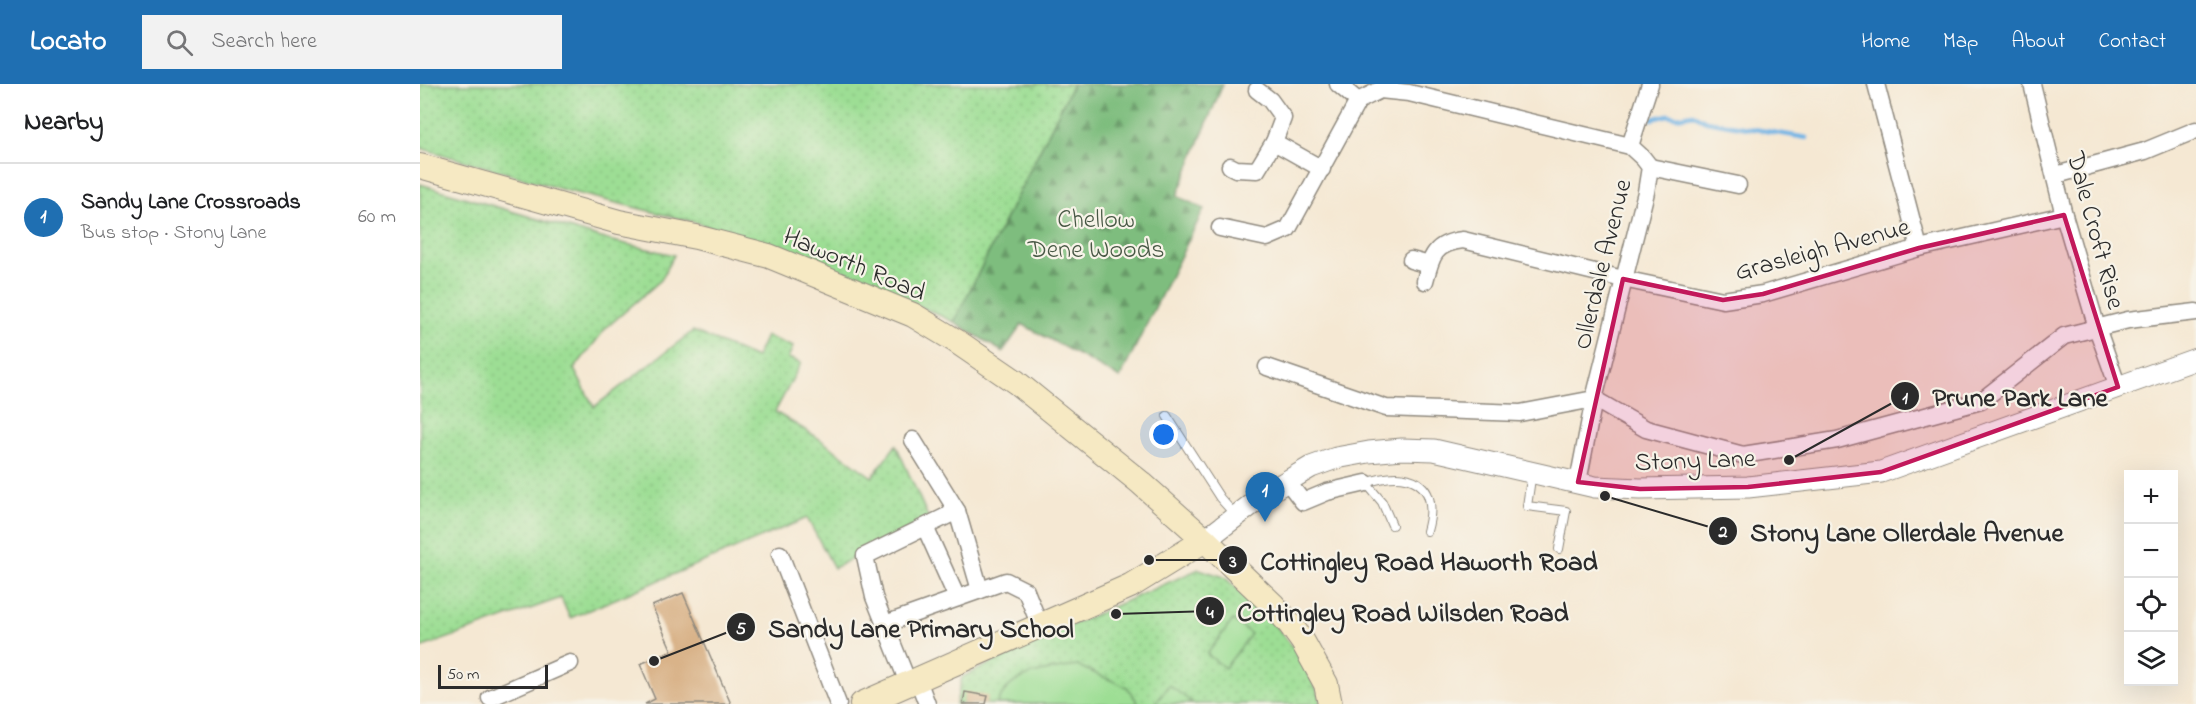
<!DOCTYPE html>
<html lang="en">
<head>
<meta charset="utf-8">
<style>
  body { margin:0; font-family:"Indie Flower",sans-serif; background:#f2f2f2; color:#202124 }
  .controls { position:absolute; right:18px; bottom:18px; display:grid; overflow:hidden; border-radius:0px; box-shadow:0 6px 24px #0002 }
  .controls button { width:54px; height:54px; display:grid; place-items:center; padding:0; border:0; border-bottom:2px solid #e0e0e0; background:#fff; color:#202124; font:30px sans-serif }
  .scale { position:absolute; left:18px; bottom:15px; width:110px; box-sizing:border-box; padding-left:6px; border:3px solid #2b2b2b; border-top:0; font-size:16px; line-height:21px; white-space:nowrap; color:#2b2b2b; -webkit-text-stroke:4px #f7f3e8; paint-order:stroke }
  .you { position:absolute; left:744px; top:351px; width:21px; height:21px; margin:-15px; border:4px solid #fff; border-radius:50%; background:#1a73e8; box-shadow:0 0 0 9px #1a73e833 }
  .badge { display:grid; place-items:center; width:39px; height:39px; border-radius:50%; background:#1f6fb2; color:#fff; font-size:20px; font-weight:700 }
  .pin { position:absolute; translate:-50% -50px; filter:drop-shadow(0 2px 3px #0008) }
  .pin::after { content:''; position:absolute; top:32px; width:21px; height:18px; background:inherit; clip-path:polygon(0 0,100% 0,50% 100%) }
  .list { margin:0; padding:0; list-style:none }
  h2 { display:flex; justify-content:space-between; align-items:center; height:78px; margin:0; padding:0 24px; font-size:26px }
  h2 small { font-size:20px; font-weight:400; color:#757577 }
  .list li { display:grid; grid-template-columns:39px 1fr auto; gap:18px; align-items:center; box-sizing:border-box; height:108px; padding:0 24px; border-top:2px solid #e0e0e0 }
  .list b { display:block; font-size:22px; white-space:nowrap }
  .list p { margin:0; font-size:20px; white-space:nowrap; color:#757577 }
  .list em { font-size:20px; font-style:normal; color:#757577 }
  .icon { flex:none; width:33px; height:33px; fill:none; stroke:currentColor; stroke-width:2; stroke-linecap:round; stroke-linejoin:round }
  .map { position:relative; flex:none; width:1776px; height:620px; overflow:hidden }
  header { display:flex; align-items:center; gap:36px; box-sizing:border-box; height:84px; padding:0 30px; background:#1f6fb2; color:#fff }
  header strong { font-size:28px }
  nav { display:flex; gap:33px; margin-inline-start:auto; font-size:21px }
  .search { width:420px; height:54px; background:#f2f2f2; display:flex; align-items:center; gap:15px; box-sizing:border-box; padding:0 21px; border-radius:0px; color:#757577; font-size:22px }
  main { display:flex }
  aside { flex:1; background:#fff }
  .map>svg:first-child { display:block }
  .green { fill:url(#green-dots); stroke:#648460; stroke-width:1.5 }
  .forest { fill:url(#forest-firs); stroke:#547454; stroke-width:1.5 }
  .pitch { fill:#9dde94; stroke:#648460; stroke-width:1.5 }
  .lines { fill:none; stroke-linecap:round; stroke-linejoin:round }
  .stream { stroke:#6eb3e5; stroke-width:4.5 }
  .building { fill:#d9b389 }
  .service-casing { stroke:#908a7f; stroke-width:10 }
  .minor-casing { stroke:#908a7f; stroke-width:19 }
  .tertiary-casing { stroke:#908a7f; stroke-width:23 }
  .secondary-casing { stroke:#908a7f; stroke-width:26 }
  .service { stroke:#fff; stroke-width:8 }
  .minor { stroke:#fff; stroke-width:16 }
  .tertiary { stroke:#fff; stroke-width:21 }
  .secondary { stroke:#f6e9c3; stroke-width:24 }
  .marked { fill:#c2185b; fill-opacity:0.2; stroke:#c2185b; stroke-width:4.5; stroke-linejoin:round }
  .labels { text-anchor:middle; stroke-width:4.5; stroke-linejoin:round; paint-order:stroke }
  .park-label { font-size:26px; fill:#485845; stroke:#f7f3e8 }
  .street-label { font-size:26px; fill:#2b2b2b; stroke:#f7f3e8 }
  .leader { fill:none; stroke:#2b2b2b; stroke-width:2 }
  .callout-dot { fill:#2b2b2b; stroke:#f7f3e8; stroke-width:2 }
  .mark-label { font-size:18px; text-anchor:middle; font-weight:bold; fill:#fff }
  .callout-label { font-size:27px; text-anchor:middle; font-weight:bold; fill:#2b2b2b; stroke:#f7f3e8; stroke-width:4.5; stroke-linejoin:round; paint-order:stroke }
</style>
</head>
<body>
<header>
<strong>Locato</strong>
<div class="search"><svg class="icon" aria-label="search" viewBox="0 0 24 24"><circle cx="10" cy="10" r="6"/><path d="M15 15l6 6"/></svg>Search here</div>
<nav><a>Home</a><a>Map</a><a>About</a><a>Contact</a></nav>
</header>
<main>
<aside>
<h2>Nearby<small></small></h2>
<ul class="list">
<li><span class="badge">1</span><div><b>Sandy Lane Crossroads</b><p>Bus stop · Stony Lane</p></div><em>60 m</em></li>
</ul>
</aside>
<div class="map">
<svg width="1776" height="620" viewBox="0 0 1776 620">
  <defs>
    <pattern id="green-dots" width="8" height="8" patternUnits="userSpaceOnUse" patternTransform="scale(1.5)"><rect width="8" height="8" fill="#9dde94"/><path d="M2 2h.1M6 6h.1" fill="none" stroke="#87bf80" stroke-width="1.8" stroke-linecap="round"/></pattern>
    <pattern id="forest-firs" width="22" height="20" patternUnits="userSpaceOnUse" patternTransform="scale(1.5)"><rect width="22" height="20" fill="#7ebd7e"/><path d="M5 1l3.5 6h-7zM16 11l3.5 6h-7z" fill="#679a67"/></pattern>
  </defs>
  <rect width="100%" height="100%" fill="#f7f3e8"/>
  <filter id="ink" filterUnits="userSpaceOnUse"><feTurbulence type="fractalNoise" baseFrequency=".0167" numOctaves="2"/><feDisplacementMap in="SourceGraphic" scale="12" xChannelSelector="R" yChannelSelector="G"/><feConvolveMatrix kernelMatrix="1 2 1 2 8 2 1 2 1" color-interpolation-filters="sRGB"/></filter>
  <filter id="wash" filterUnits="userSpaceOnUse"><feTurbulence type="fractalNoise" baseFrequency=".008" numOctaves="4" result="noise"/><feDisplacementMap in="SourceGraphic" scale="24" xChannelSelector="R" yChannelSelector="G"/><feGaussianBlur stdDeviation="1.35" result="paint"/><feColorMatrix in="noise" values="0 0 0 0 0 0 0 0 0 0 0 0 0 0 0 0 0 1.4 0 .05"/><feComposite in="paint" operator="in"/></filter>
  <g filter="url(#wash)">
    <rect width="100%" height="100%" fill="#f5e8d3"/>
    <g class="green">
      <polygon points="0,0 653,0 534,238 467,207 278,139 148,107 0,64"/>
      <polygon points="0,100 188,156 254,171 241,196 186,244 154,285 174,323 273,247 336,274 346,252 373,263 368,274 381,279 355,328 395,352 452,393 476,361 509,435 414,484 387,434 150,534 141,514 0,564"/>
      <polygon points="779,485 804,493 849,533 877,568 900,612 901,620 536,620 542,593 647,543"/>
    </g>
    <polygon class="forest" points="653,0 803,0 757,112 784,125 700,294 602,240 583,268 534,238"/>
    <g class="pitch">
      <polygon points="813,536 831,550 805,584 787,570"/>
      <path d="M658,582l49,21 12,17h-142c12,-32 52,-34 81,-38z"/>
      <polygon points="749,601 774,620 737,620 736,619"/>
    </g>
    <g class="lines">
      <polyline class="stream" points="1232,35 1248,31 1257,33 1273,30 1286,37 1387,54"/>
    </g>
    <g id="blocks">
      <g class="building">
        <polygon points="263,509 311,620 225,620 235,615 220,580 252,567 232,522"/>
        <polygon points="545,608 568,612 566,620 543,620"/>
      </g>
    </g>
  </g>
  <g filter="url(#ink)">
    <use href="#blocks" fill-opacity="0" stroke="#908a7f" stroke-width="1.5"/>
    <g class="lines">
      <defs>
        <g id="service">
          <polyline points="747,332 800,414 816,432"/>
          <polyline points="1112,388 1107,422 1146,427 1139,465"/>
          <path d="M972,441l-10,-23 -16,-19c43,-15 75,-1 61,48"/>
        </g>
        <g id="minor">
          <polyline points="918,0 938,17"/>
          <polyline points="1456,0 1499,164"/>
          <polyline points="1612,0 1644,131 1677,244 1698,303"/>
          <polyline points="854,58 902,85"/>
          <polyline points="1210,62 1230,0"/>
          <polyline points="810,82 816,85 837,86 854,58 863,34 850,16 837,6"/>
          <polyline points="1230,83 1318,101"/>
          <polyline points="1636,91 1725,67 1776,46"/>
          <polyline points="800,144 847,154 868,145 938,17 960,6 989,9 1210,62 1223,74 1230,83 1226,108 1174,315 1158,398"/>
          <polyline points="991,176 1009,181"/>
          <path d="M1005,197c6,-24 9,-38 38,-41l160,39 100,21 40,-6 156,-46 145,-33"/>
          <polyline points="847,283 966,324 1100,329 1174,315 1226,345 1323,371 1417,356 1561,317 1644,252 1708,236 1776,228"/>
          <polyline points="493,356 537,427 560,506"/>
          <polyline points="867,397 883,418 907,408 946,399"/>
          <polyline points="505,443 537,514"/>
          <polyline points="360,470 418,620"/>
          <polyline points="465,540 586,497 606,507 620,542"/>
          <polyline points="498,596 507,620"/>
          <polyline points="489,601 454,513 445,472 537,427"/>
          <polyline points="70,614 150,579"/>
        </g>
        <polyline id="tertiary" points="785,456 844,411 891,383 916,374 949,368 982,365 1014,366 1175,403 1220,405 1328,403 1461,388 1776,275"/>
        <g id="secondary">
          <polyline points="0,82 199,138 276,153 349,172 493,231 536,257 596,298 721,399 785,456 853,521 870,540 883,558 906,600 910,620"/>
          <polyline points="442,620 710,502 785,456"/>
        </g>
      </defs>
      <use href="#service" class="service-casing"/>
      <use href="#minor" class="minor-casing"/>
      <use href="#tertiary" class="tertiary-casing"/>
      <use href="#secondary" class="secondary-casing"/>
      <use href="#service" class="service"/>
      <use href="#minor" class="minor"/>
      <use href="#tertiary" class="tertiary"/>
      <use href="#secondary" class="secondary"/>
    </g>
  </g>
  <path class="marked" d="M1644,131l54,172 -237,85 -133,15 -108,2 -62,-7 45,-203 100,21 40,-6 156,-46z"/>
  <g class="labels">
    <g class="park-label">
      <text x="676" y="143">Chellow<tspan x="676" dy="30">Dene Woods</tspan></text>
    </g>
    <g class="street-label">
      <text transform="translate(1677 146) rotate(75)" y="9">Dale Croft Rise</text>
      <text transform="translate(1402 164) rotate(-15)" y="9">Grasleigh Avenue</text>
      <text transform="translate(435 179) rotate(23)" y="9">Haworth Road</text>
      <text transform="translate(1181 180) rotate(-76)" y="9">Ollerdale Avenue</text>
      <text transform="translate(1275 375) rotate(-2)" y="9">Stony Lane</text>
    </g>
  </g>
  <path class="leader" d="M1369 376L1485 312M1185 412L1303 447M729 476L813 476M696 530L790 527M234 577L321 543"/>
  <g class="callout-dot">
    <circle cx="1369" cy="376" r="6"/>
    <circle cx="1185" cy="412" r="6"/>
    <circle cx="729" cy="476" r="6"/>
    <circle cx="696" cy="530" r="6"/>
    <circle cx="234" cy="577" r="6"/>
    <circle cx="1485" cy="312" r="15"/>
    <circle cx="1303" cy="447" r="15"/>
    <circle cx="813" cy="476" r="15"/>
    <circle cx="790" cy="527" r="15"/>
    <circle cx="321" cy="543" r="15"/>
  </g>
  <g class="mark-label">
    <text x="1485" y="319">1</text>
    <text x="1303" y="453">2</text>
    <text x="813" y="483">3</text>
    <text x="790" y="534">4</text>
    <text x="321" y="550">5</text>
  </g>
  <g class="callout-label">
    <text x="1600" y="322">Prune Park Lane</text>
    <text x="1487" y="457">Stony Lane Ollerdale Avenue</text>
    <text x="1009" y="486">Cottingley Road Haworth Road</text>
    <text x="983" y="537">Cottingley Road Wilsden Road</text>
    <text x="501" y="553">Sandy Lane Primary School</text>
  </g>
</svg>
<div class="controls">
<button>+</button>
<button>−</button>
<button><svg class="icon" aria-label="locate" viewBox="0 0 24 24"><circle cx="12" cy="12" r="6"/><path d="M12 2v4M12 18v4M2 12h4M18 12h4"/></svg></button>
<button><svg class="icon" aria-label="layers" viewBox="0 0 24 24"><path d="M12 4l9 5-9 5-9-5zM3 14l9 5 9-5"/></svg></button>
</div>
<div class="scale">50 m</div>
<div class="you"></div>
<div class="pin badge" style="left:845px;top:438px">1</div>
</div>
</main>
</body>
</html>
